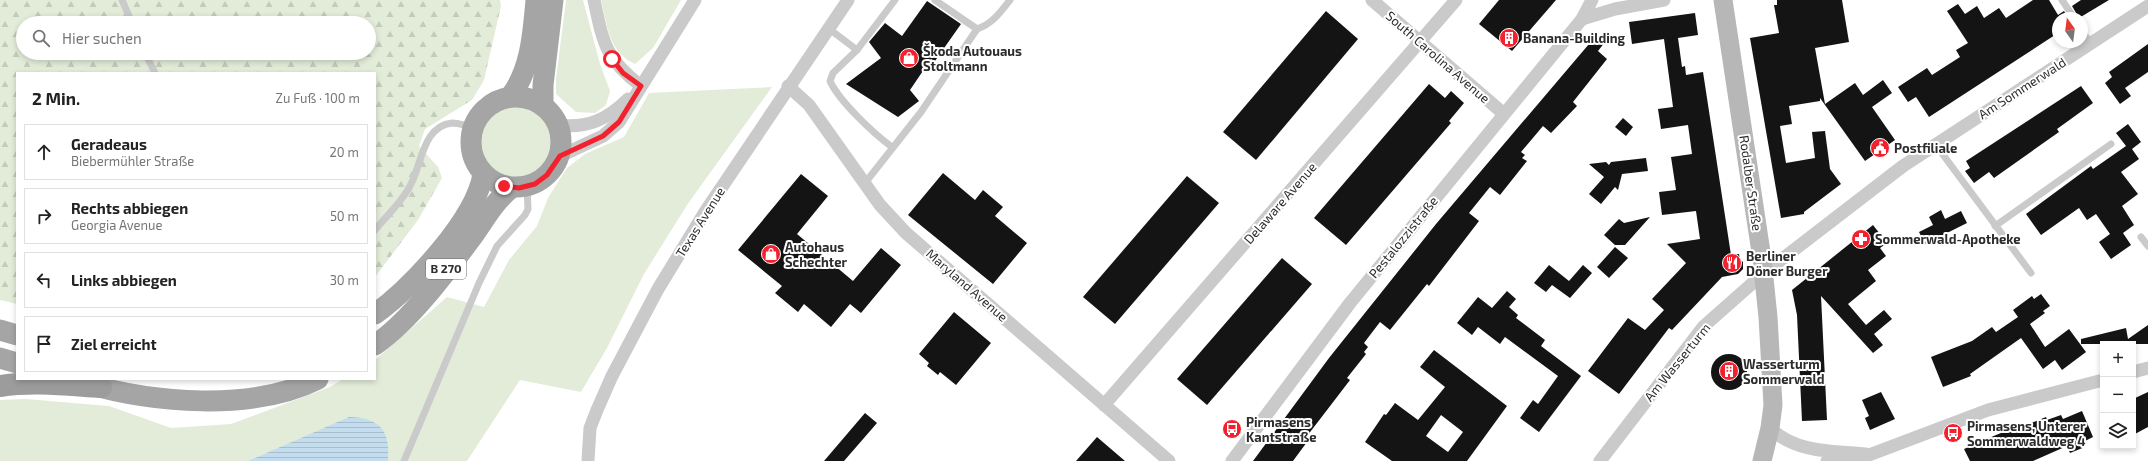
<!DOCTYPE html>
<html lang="de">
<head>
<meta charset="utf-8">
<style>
  body { margin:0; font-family:"Exo 2",sans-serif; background:#f6f6f6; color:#222 }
  .controls { position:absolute; right:12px; bottom:12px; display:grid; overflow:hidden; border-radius:0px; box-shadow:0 2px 6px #0003 }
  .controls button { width:36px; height:36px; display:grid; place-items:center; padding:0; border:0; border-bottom:1px solid #e0e0e0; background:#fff; color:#222; font:20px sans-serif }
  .compass { position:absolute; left:2052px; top:12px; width:36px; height:36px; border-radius:50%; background:#fff; box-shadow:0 2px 6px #0003; rotate:346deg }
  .stop { position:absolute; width:12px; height:12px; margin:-9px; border:3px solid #f3202d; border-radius:50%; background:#fff }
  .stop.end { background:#f3202d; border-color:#fff; box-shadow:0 1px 4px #0008 }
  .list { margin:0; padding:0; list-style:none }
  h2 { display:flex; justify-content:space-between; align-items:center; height:52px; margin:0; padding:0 16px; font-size:17px }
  h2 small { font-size:13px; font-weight:400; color:#767676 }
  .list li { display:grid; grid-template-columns:26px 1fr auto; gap:12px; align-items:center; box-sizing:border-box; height:56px; margin:0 8px 8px; padding:0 8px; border:1px solid #e0e0e0; border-radius:0px }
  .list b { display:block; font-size:15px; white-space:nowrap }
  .list p { margin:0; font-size:13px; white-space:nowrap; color:#767676 }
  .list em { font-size:13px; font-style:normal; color:#767676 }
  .icon { flex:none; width:22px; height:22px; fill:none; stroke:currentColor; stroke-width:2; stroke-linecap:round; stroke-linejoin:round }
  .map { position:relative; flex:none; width:2148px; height:461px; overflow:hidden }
  .search { position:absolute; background:#fff; box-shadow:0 2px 6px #0003; left:16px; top:16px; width:360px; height:44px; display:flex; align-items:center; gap:10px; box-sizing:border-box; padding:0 14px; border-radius:22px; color:#767676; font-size:15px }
  .panel { position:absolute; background:#fff; box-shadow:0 2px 6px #0003; left:16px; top:72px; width:360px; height:308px; border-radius:0px }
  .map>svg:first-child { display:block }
  .grass { fill:#e3ecd9 }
  .forest { fill:url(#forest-firs); fill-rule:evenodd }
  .water { fill:url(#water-rules) }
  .building { fill:#141414; fill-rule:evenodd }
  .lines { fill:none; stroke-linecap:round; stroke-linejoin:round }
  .service { stroke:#cacaca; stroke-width:7 }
  .minor { stroke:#cacaca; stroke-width:13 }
  .secondary { stroke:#b7b7b7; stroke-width:19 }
  .primary { stroke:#a5a5a5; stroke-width:21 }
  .trunk { stroke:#9c9c9c; stroke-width:22 }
  .route { stroke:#f3202d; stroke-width:5 }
  .labels { text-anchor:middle; stroke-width:4; stroke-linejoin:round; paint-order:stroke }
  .shield { fill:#fff; stroke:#6c6c6c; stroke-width:1 }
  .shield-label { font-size:12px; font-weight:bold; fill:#2d2d2d }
  .poi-label { font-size:13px; font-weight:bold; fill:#2d2d2d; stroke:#fff; text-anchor:start }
  .street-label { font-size:13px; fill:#2d2d2d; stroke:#fff }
</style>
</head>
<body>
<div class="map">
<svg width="2148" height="461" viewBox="0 0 2148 461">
  <defs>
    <pattern id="forest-firs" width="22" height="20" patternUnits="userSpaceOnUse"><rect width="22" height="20" fill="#e3ecd9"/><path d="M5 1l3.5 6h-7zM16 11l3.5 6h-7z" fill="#c3cbbb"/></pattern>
    <pattern id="water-rules" width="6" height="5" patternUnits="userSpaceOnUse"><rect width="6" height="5" fill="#c3ddee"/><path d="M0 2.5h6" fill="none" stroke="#a8becc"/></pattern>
  </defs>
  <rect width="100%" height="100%" fill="#fff"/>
  <g class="grass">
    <polygon points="566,0 583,0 600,64 610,91 606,105 595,113 576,112 556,94 556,79"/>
    <path d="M601,0h80l-28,48 -18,16c-27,-13 -27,-37 -34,-64z"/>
    <polygon points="772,87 687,205 644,274 607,348 581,392 520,380 467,461 0,461 0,400 26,399 109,406 171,428 231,424 330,387 343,379 375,379 375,360 447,297 484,307 509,260 537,226 548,198 567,168 585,154 624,137 649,93"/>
    <circle cx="515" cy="142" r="36"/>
  </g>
  <path class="forest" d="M0,0h500l1,6 -17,74 -12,20 -47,29 -6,17 19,21 4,11 -24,42 -43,57v-204h-358v231l-17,-4zM23,23h346v30h-346z"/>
  <path class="water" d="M349,417c32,1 41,14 39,44h-140z"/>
  <g class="building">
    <polygon points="1499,0 1556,0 1512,51 1479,24"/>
    <polygon points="1777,0 1842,0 1849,42 1815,48 1825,104 1855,83 1863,95 1883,80 1892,93 1872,107 1895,140 1865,161 1820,98 1820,101 1789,106 1792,124 1780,126 1786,163 1815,158 1812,132 1825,131 1830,169 1841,184 1804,212 1804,214 1781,218 1750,38 1779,33 1774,5 1777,5"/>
    <polygon points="2033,0 2049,0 2058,15 2064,11 2068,18 2058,18 2058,33 1929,117 1916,97 1908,102 1898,87 1927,68 1932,75 1960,57 1956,50 1968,43 1947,11 1958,4 1965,14 1977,6 1984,18 1999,8 2006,18"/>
    <polygon points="2081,0 2109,0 2079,18 2072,6"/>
    <polygon points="927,1 961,24 935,61 931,59 910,90 919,101 898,117 846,84 881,58 869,42 885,23 902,36"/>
    <polygon points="1326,11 1358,39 1256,160 1223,132"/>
    <polygon points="1695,13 1698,35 1678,38 1682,67 1685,66 1686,75 1703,72 1731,255 1739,254 1740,260 1743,262 1743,269 1738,274 1722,277 1672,330 1669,328 1619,394 1588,371 1628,318 1645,330 1664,310 1652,299 1686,263 1667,244 1700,239 1696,211 1662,215 1659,192 1676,190 1671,157 1692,154 1688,125 1661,129 1658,109 1673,107 1664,39 1632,44 1629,22"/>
    <polygon points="1595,33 1605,42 1598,51 1590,44 1607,59 1573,102 1577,106 1551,133 1543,126 1521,152 1525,155 1522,158 1527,161 1500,195 1490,187 1469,213 1479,221 1429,286 1427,284 1390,330 1380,322 1364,343 1368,347 1364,352 1366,354 1347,378 1350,380 1337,397 1304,440 1307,442 1293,461 1253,461 1329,358 1436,224 1589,44 1587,42"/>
    <polygon points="2148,44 2148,72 2125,88 2131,96 2120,104 2105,83 2112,77 2109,72"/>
    <polygon points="1429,84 1445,98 1451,91 1464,103 1449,121 1451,123 1346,245 1314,218"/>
    <polygon points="2081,86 2093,103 2057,129 2059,132 1994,178 1989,172 1974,183 1965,171 1970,168 1966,161"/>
    <polygon points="1623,118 1633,127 1626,136 1615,127"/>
    <polygon points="2128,124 2141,142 2132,149 2139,159 2121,172 2138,194 2122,206 2134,225 2123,233 2131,245 2111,259 2099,242 2110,234 2096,214 2087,220 2079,208 2041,235 2026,214 2091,166 2093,169 2126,146 2116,133"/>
    <polygon points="1646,158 1648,171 1622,174 1618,190 1615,187 1601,204 1589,194 1604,177 1589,164 1606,162 1609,165 1611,162"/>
    <polygon points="943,173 975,200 983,190 1003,207 995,216 1027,243 993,284 908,215"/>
    <polygon points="801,174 828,196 797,234 853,281 881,248 901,265 861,313 850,304 831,327 804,304 798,312 775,293 782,286 738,250"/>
    <polygon points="1187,176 1219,203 1115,324 1083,297"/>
    <polygon points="1941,210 1945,219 1961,211 1967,223 1925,244 1919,232 1933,225 1929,217"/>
    <polygon points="1650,217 1625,245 1615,245 1604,235 1619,219 1624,223"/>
    <polygon points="1873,225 1887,243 1880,248 1886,256 1868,270 1876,281 1848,304 1866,325 1884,310 1892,319 1874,334 1883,345 1873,353 1821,296 1827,420 1802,421 1797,315 1792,290"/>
    <polygon points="1615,247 1628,258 1609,278 1597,267"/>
    <polygon points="1282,258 1312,284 1207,405 1177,379"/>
    <polygon points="1549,265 1569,281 1583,265 1592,273 1570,298 1552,285 1546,292 1534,283"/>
    <polygon points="1507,291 1516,299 1509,307 1518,315 1516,318 1545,340 1541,346 1581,376 1539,432 1520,418 1533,400 1538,404 1558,376 1505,337 1500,344 1478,327 1472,335 1457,323 1478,297 1492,308"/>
    <polygon points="2041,294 2050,306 2043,311 2045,313 2030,324 2045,347 2069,329 2086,352 2062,370 2055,360 2043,369 2021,338 1970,374 1971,376 1943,387 1931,357 1972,341 1992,327 1996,332 2018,317 2013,310 2032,296 2034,299"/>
    <polygon points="954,312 991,343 956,385 940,372 938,375 927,366 929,363 919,354"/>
    <polygon points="2148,325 2148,344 2081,344 2081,339 2126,328 2128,339"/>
    <path d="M1434,350l73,56 -40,55h-75l-27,-19 19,-28 2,1 9,-12 23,17 27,-33 -25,-20zM1441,415l22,17 -15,20 -22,-16z"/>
    <circle cx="1729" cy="372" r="18"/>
    <polygon points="1881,392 1895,419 1870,430 1865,418 1869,416 1862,400"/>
    <polygon points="2148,392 2148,427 2133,435 2133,399"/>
    <polygon points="2082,411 2093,437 2083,442 2085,447 2070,453 2067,446 2033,461 1970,461 1964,449 1996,435 2006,431 2007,433 2046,417 2047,420 2061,415 2063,419"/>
    <polygon points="865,413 877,423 844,461 824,461"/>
    <polygon points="1097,437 1125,461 1076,461"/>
  </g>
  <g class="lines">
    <g class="service">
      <polyline points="122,0 132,23"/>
      <polyline points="2062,0 2074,18"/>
      <polyline points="828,28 857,50 895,0"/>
      <path d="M977,29c15,-5 23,-16 33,-29"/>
      <polyline points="2082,31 2090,43"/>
      <path d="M857,50l-24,23 -3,8c9,20 44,53 62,66"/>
      <polyline points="145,53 155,73"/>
      <polyline points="1935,144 2031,273"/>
      <polyline points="865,183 921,112 977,29 935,0"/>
      <polyline points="1995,226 2111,144"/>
      <path d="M375,230c12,-15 28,-29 36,-46 11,-21 12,-58 41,-61 6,0 15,3 21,4"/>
      <polyline points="2141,237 2148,246"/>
      <polyline points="404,461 479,283 497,246 525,215 528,209 527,186"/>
    </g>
    <g class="minor">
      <path d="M594,0c9,42 11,59 47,86"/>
      <polyline points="1372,0 1504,114"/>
      <polyline points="1582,19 1615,9 1664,0"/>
      <polyline points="788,86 809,105 880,205 906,233 1169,461"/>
      <path d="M558,125c29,4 50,-6 70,-26"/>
      <polyline points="560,156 603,136 619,122 695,0"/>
      <polyline points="2133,372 2148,368"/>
      <polyline points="1104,405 1456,0"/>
      <path d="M1770,428c26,25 62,23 96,26"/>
      <polyline points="588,461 590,428 597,410 612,376 658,289 705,212 848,0"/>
      <polyline points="1232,461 1350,303 1582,19 1592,0"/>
      <polyline points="1600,461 1704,326 1764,273 1903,166 2148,6"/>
      <polyline points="1827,461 1848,457"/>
      <polyline points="1853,461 1988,410 2103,380"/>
    </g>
    <polyline class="secondary" points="1723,0 1762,259 1768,317 1773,405 1770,428 1762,461"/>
    <g class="primary">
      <circle cx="516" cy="142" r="45"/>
      <path d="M510,97c21,-27 23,-64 26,-97"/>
      <polyline points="543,106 543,85 553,0"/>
      <path d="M375,314c37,-27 101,-95 108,-140"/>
      <polyline points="0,330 17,335"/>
      <path d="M375,345c36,-25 72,-74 98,-109 12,-17 22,-35 38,-48"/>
      <polyline points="0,358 17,363"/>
      <path d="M84,383c69,20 168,29 234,-4"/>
    </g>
    <path class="trunk" d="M0,386c34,-5 67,-1 101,1"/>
  </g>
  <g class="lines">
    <polyline class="route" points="504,186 519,188 535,184 547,175 560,156 603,136 619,122 641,86 623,73 612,59"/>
  </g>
  <defs>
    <symbol id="building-disc" viewBox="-11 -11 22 22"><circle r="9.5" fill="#f3202d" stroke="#fff"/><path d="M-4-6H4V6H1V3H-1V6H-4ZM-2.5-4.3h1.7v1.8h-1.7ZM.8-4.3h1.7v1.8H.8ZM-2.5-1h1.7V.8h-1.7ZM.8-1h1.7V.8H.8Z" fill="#fff"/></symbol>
    <symbol id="shop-disc" viewBox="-11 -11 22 22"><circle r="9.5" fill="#f3202d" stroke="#fff"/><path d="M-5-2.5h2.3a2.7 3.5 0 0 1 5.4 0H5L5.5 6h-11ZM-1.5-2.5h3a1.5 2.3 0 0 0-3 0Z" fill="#fff"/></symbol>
    <symbol id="civic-disc" viewBox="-11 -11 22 22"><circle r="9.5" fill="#f3202d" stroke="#fff"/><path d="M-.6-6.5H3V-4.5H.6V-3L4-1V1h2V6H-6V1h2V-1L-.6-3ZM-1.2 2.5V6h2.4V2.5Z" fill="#fff"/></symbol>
    <symbol id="pharmacy-disc" viewBox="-11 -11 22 22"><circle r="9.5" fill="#f3202d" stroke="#fff"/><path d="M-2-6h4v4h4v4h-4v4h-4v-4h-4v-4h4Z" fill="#fff"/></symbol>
    <symbol id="restaurant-disc" viewBox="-11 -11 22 22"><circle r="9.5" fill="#f3202d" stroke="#fff"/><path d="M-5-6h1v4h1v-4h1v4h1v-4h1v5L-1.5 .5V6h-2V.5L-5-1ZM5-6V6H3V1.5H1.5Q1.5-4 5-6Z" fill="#fff"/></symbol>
    <symbol id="bus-disc" viewBox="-11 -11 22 22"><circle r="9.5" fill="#f3202d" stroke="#fff"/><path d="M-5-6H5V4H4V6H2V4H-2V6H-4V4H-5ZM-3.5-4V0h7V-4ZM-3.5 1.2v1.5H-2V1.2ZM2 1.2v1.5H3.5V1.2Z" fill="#fff"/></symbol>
  </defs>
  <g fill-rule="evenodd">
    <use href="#building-disc" x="1498" y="27" width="22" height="22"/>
    <use href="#shop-disc" x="898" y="47" width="22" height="22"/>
    <use href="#civic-disc" x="1869" y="137" width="22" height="22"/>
    <use href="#pharmacy-disc" x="1850" y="228" width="22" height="22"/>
    <use href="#shop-disc" x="760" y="243" width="22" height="22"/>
    <use href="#restaurant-disc" x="1721" y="252" width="22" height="22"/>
    <use href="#building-disc" x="1718" y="360" width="22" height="22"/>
    <use href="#bus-disc" x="1221" y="418" width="22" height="22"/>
    <use href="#bus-disc" x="1942" y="422" width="22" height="22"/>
  </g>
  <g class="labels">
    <rect class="shield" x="426" y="259" width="40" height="20" rx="3"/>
    <g class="shield-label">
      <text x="446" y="273">B 270</text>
    </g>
    <g class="poi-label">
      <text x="1523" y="43">Banana-Building</text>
      <text x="923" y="56">Škoda Autouaus<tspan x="923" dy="15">Stoltmann</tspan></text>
      <text x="1894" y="153">Postfiliale</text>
      <text x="1875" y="244">Sommerwald-Apotheke</text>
      <text x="785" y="252">Autohaus<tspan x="785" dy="15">Schechter</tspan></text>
      <text x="1746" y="261">Berliner<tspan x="1746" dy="15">Döner Burger</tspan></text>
      <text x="1743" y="369">Wasserturm<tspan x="1743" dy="15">Sommerwald</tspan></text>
      <text x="1246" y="427">Pirmasens<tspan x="1246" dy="15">Kantstraße</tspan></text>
      <text x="1967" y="431">Pirmasens, Unterer<tspan x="1967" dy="15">Sommerwaldweg 4</tspan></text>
    </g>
    <g class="street-label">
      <text transform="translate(1438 57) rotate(41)" y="5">South Carolina Avenue</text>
      <text transform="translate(2022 88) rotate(-33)" y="5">Am Sommerwald</text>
      <text transform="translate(1751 183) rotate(82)" y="5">Rodalber Straße</text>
      <text transform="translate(1280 203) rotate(-49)" y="5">Delaware Avenue</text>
      <text transform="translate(700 222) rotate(-58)" y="5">Texas Avenue</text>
      <text transform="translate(1403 237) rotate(-51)" y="5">Pestalozzistraße</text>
      <text transform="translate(967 285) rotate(41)" y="5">Maryland Avenue</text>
      <text transform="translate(1677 362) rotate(-51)" y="5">Am Wasserturm</text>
    </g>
  </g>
</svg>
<div class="controls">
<button>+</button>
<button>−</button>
<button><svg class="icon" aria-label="layers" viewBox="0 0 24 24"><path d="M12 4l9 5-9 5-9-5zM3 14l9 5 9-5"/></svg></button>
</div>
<svg class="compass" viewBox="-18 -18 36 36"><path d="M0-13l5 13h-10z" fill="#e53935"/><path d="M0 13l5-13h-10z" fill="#767676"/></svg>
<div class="stop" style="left:612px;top:59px"></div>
<div class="stop end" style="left:504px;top:186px"></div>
<div class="search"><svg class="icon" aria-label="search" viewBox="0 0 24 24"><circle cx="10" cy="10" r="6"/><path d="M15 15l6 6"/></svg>Hier suchen</div>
<section class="panel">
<h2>2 Min.<small>Zu Fuß · 100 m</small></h2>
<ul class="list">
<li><svg class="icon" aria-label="ahead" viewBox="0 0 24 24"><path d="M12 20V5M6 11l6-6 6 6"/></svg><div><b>Geradeaus</b><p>Biebermühler Straße</p></div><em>20 m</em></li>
<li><svg class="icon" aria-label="right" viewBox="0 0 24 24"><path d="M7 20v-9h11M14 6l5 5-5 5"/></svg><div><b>Rechts abbiegen</b><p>Georgia Avenue</p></div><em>50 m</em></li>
<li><svg class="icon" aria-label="left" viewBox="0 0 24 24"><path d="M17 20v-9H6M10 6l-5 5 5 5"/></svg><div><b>Links abbiegen</b></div><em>30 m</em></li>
<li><svg class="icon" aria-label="arrive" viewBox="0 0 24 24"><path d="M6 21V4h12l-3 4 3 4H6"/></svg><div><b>Ziel erreicht</b></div></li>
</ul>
</section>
</div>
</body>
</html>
